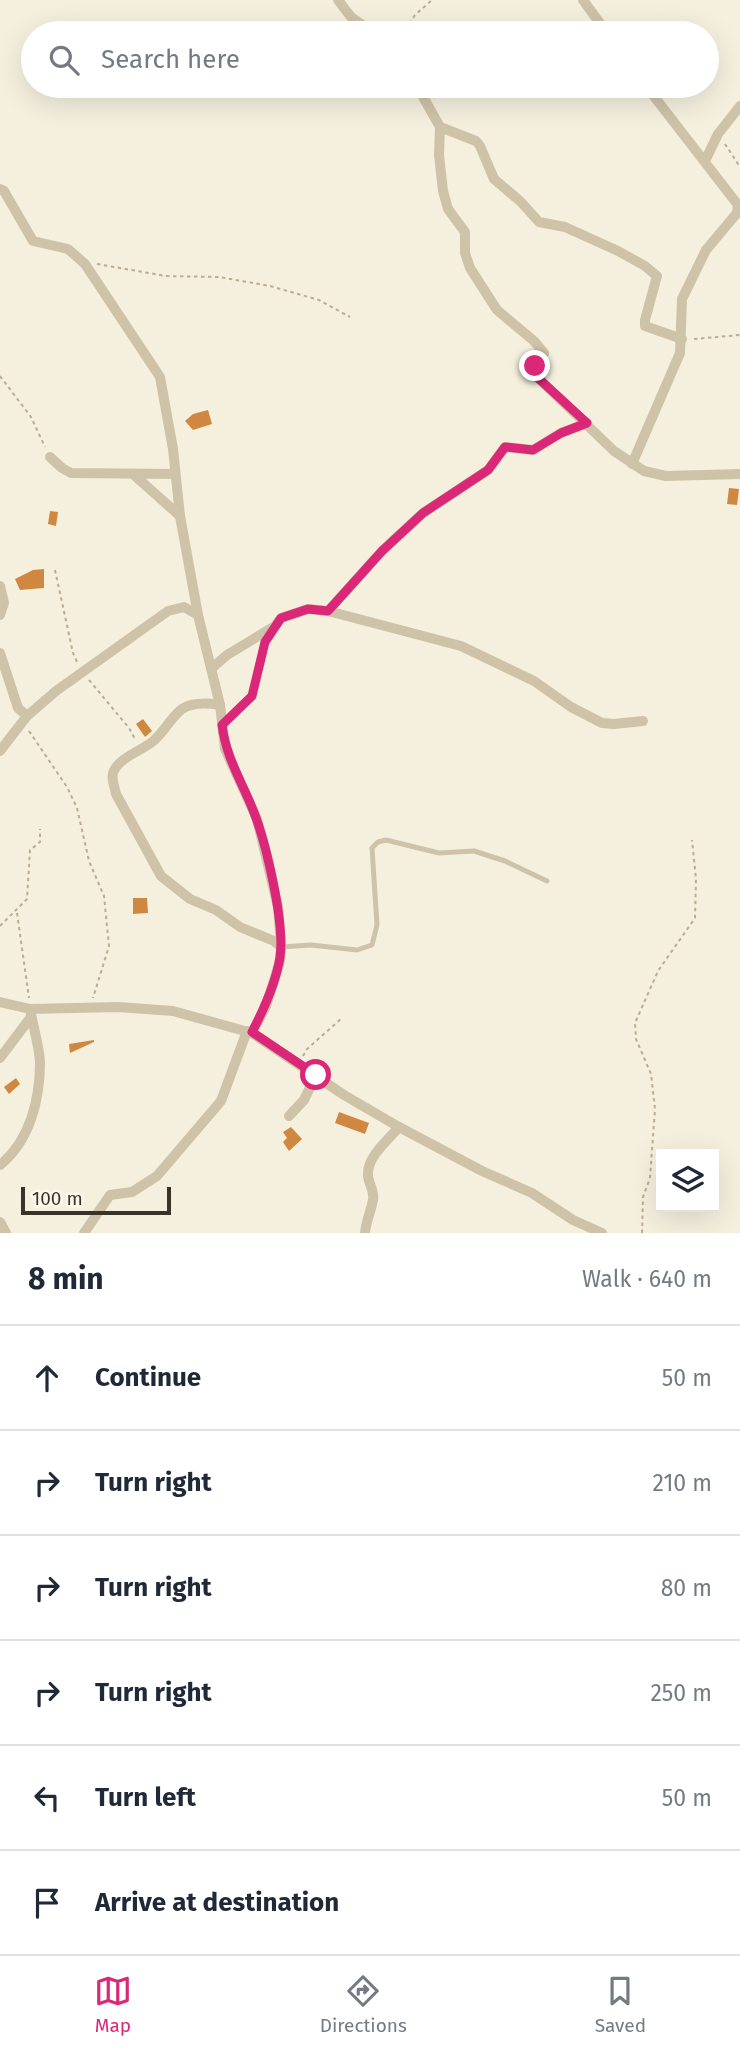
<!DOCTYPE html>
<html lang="en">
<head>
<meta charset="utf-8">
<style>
  body { margin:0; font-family:"Fira Sans",sans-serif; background:#f2f2f3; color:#1f2937 }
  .controls { position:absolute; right:21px; bottom:21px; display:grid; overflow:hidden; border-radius:0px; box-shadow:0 7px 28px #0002 }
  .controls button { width:63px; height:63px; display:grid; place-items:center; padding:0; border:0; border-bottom:2px solid #e0e1e3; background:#fff; color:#1f2937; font:35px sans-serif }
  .scale { position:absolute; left:21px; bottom:18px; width:150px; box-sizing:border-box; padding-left:7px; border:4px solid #3a3329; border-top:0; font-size:19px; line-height:24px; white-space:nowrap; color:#3a3329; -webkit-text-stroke:5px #fbf8eb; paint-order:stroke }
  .stop { position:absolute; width:21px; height:21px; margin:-16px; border:5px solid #db2777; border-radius:50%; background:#fff }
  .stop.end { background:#db2777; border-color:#fff; box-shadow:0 2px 7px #0008 }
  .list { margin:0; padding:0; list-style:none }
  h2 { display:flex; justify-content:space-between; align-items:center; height:91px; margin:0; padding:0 28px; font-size:30px }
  h2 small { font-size:23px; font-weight:400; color:#747a83 }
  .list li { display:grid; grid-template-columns:46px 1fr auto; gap:21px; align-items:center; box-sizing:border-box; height:105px; padding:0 28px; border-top:2px solid #e0e1e3 }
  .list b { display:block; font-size:26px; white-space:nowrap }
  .list em { font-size:23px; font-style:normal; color:#747a83 }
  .icon { flex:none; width:38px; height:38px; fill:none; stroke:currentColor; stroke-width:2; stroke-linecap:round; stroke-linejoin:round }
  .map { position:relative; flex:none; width:740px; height:1233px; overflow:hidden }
  .search { position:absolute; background:#fff; box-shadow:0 7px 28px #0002; left:21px; right:21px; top:21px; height:77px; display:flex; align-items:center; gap:18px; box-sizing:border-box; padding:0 24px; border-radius:38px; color:#747a83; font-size:26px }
  .sheet { height:721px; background:#fff }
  nav { display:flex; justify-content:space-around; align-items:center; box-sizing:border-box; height:98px; border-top:2px solid #e0e1e3; background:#fff; font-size:19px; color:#747a83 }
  nav a { display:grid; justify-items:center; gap:4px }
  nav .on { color:#db2777 }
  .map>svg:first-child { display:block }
  .building { fill:#d08740 }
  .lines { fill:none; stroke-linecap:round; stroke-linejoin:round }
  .path { stroke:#baad92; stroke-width:2; stroke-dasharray:3.5 3.5; stroke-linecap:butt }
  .service { stroke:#cec3a8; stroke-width:5 }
  .minor { stroke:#cec3a8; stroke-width:10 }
  .route { stroke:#db2777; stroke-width:9 }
</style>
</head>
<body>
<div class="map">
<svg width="740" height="1233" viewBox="0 0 740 1233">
  <rect width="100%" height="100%" fill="#f5f0de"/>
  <g class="building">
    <polygon points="208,410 212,424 193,430 185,421 193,414"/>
    <polygon points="729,488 739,489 737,505 727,504"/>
    <polygon points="50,511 58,512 56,526 48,524"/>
    <polygon points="44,569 44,588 20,590 15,579 33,570"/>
    <polygon points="143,719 152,731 145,737 136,724"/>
    <polygon points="133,898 147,898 148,913 133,914"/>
    <polygon points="94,1040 94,1042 70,1053 69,1044"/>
    <polygon points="16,1078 20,1084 9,1094 4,1087"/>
    <polygon points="339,1112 369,1123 365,1134 335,1123"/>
    <polygon points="291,1127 302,1139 289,1151 283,1142 287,1138 283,1132"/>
  </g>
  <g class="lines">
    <g class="path">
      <polyline points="390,33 411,21 415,15 432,0"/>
      <polyline points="725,144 740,167"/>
      <polyline points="97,264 166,276 219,277 270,286 319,300 350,317"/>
      <polyline points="694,339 740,335"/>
      <polyline points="0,376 31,417 45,447"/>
      <polyline points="55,570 73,653 78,664"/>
      <polyline points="89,680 129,728 135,739"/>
      <polyline points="232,714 252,696 264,646"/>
      <polyline points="29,731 67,787 77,808 89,861 104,896 109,946 93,998"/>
      <polyline points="17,913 29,998"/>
      <polyline points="0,926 27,899 30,850 40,842 40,829"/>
      <polyline points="303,1056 307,1049 342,1018"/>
      <polyline points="642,1233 643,1197 650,1178 655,1109 651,1074 636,1039 635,1023 658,971 695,918 696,879 692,840"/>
    </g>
    <polyline class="service" points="281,947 311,945 357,950 372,945 377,925 372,848 378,842 386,840 439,853 474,851 505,861 547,881"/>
    <g class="minor">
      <polyline points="338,0 351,17 374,33"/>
      <polyline points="583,0 607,33"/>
      <polyline points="417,86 440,127 476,141 480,146 494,179 521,202 539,222 565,227 618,251 645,266 657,276 645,320 645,326 682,339"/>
      <path d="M440,127l-1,28 4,36 5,18 17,23v21l5,15 27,42 37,31 10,12c-6,9 -12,15 -6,25l76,73 30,20 22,5 74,-2"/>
      <polyline points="705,161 718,134 740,106"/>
      <polyline points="0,189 4,191 33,241 68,249 85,264 160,377 173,449 180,516 198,615 220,705 225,749 257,819 278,907 281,947 280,961 266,1006 252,1033"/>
      <polyline points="50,457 62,468 71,473 175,474"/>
      <polyline points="632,464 680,353 682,299 706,250 737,213 738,205 646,86"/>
      <polyline points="134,475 180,516"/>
      <polyline points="0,586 4,603 0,615"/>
      <polyline points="328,611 382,551 423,513 488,470 505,447 533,450 561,433 587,423"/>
      <polyline points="0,653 18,708 27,716"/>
      <polyline points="212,668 227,655 275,626 281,618 308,609 328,611 461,646 534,681 571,707 602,723 614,724 643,721"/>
      <path d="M220,705c-12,-2 -27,-3 -38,4 -12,9 -18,24 -30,33 -11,9 -34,16 -39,31 -2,6 2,15 3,21l45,82 29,23 26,11 24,17 34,14 7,6"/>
      <polyline points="0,751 27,716 56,691 168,611 184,607 198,615"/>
      <polyline points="0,1002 30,1009 118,1007 173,1011 252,1033 344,1095 399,1127 482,1171 532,1193 573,1220 602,1233"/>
      <polyline points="0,1058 31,1017"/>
      <polyline points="289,1116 304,1100 316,1075"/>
      <path d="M0,1165c30,-24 40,-66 40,-103 -1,-17 -7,-36 -10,-53"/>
      <polyline points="0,1222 6,1233"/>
      <polyline points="84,1233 110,1195 132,1192 157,1176 221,1101 247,1031"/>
      <path d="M365,1233c1,-12 6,-22 8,-33 2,-10 -6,-18 -5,-27 0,-17 21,-34 31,-46"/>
    </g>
  </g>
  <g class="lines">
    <path class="route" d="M316,1075l-64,-43c12,-23 24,-49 28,-75 5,-34 -14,-115 -27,-147 -12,-30 -27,-53 -31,-85l30,-29 13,-54 16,-24 27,-9 20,2 54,-60 41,-38 65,-43 17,-23 28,3 28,-17 26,-10 -49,-45 -3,-6v-6"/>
  </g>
</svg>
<div class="controls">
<button><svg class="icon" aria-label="layers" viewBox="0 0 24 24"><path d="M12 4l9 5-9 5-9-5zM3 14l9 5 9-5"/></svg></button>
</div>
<div class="scale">100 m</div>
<div class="stop" style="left:316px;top:1075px"></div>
<div class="stop end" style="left:535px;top:366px"></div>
<div class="search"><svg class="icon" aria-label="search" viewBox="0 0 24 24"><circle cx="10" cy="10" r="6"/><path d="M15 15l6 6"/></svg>Search here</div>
</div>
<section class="sheet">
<h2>8 min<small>Walk · 640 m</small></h2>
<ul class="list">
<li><svg class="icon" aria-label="ahead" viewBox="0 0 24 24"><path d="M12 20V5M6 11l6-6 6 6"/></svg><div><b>Continue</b></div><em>50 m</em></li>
<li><svg class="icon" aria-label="right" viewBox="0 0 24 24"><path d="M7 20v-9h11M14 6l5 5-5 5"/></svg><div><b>Turn right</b></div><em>210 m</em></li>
<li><svg class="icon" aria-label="right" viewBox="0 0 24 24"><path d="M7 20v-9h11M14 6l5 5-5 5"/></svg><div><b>Turn right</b></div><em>80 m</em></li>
<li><svg class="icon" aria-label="right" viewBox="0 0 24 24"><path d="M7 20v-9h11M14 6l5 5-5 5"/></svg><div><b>Turn right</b></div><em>250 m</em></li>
<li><svg class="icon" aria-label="left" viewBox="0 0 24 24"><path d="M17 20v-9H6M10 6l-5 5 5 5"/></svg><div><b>Turn left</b></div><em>50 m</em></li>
<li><svg class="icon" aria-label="arrive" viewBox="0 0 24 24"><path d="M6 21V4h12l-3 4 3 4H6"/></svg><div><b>Arrive at destination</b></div></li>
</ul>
</section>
<nav>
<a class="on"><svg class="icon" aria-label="map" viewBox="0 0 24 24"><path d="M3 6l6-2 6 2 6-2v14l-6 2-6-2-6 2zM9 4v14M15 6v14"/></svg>Map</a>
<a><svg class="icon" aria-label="directions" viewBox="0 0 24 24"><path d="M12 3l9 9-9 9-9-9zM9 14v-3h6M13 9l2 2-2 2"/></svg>Directions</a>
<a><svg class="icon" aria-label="saved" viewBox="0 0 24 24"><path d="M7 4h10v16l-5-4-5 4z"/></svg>Saved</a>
</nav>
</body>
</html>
